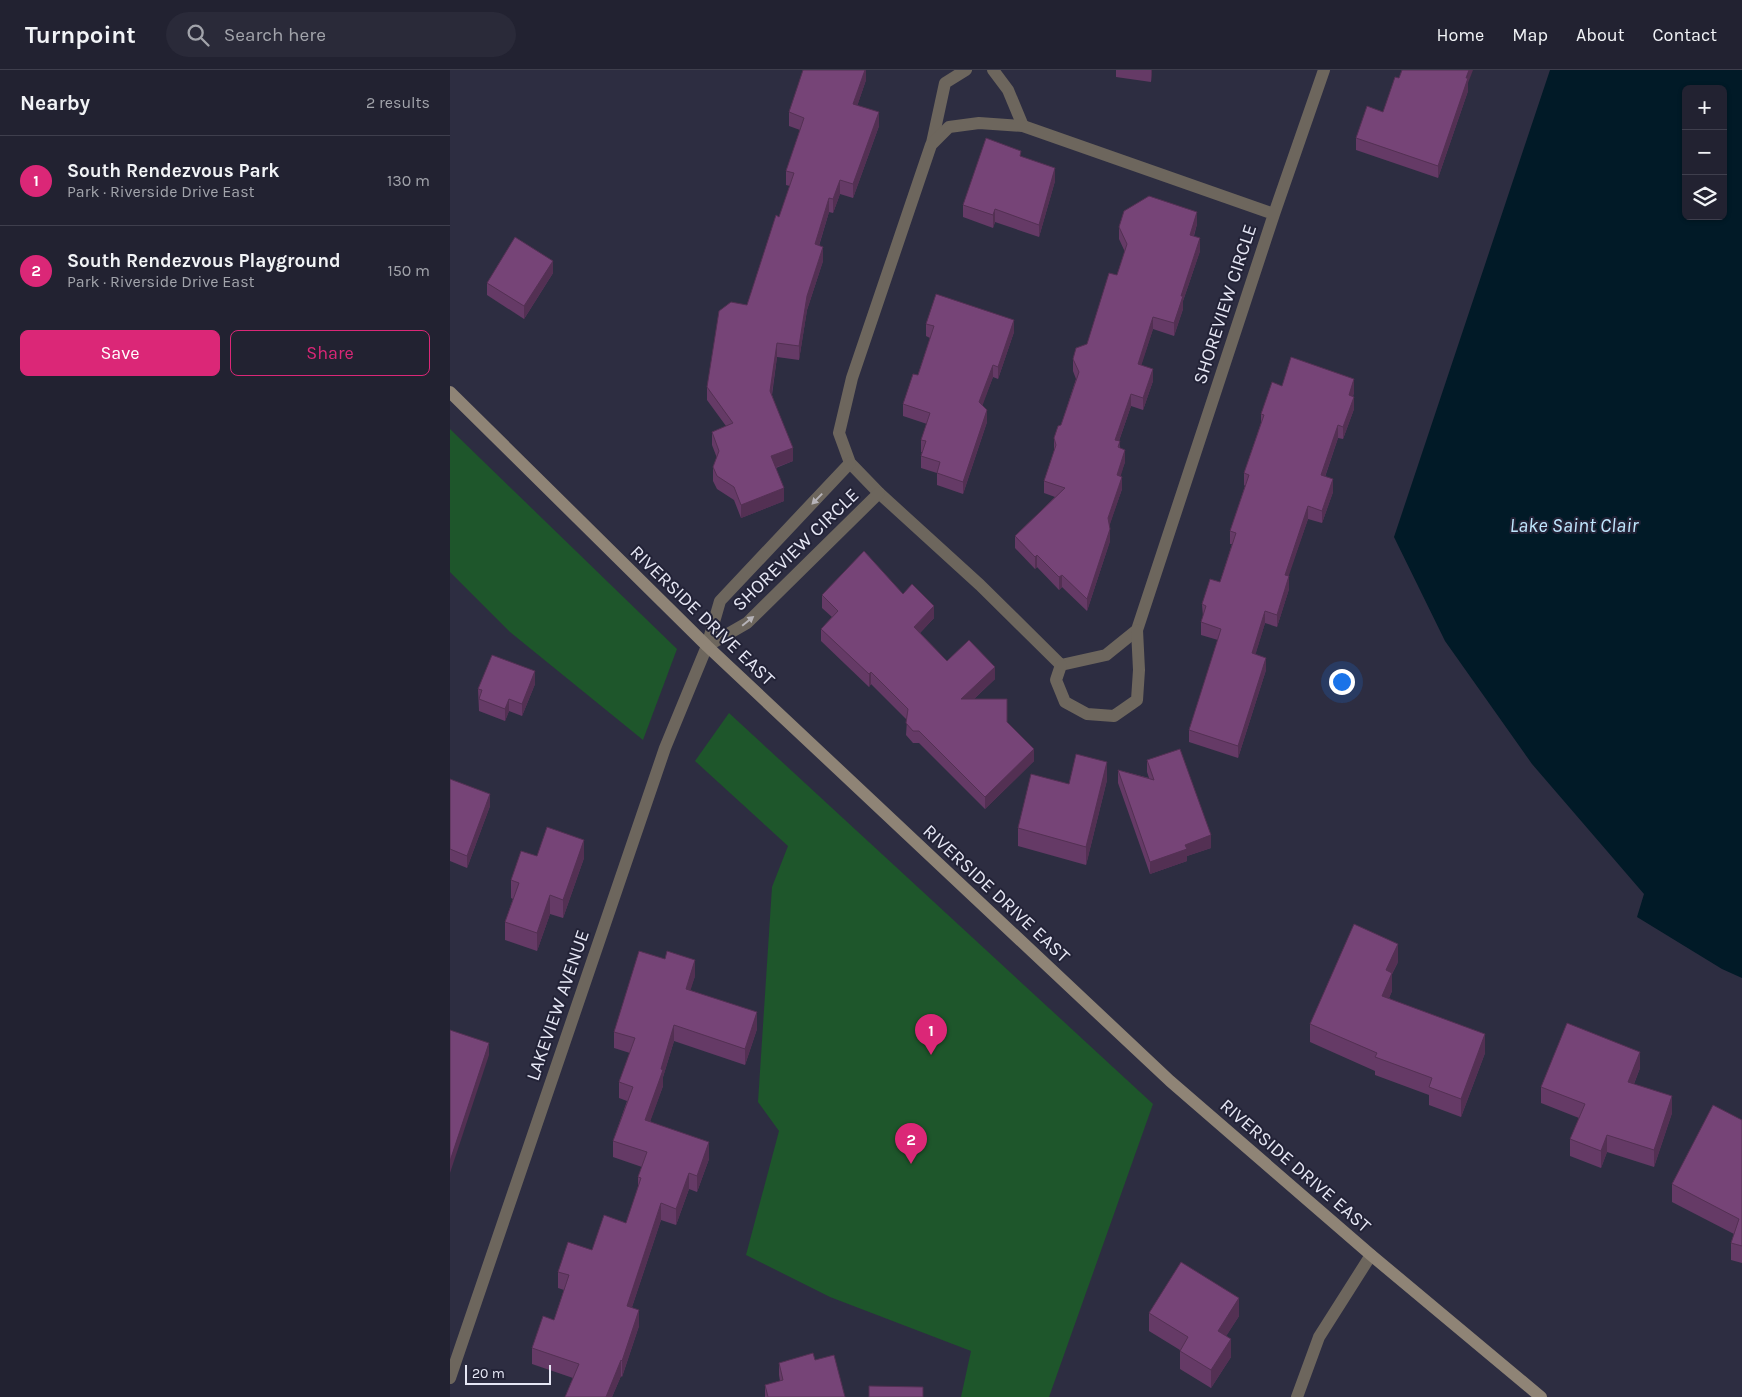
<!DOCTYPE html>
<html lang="en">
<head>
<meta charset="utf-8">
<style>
  body { margin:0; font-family:Karla,sans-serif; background:#2a2a39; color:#f1f3f6 }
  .controls { position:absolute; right:15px; top:15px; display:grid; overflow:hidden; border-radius:8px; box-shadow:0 1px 4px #0004 }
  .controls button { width:45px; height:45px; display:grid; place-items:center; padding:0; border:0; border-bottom:1px solid #3f3f4d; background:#222231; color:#f1f3f6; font:25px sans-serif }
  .scale { position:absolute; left:15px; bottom:12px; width:86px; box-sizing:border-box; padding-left:5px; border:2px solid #e6e7f5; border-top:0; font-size:14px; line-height:18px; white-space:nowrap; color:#e6e7f5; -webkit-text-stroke:4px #232337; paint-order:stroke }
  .you { position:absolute; left:891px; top:611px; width:18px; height:18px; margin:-12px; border:4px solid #fff; border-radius:50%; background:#1a73e8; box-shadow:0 0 0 8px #1a73e833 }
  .badge { display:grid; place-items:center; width:32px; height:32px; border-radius:50%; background:#db2777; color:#fff; font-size:16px; font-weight:700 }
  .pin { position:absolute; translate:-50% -41px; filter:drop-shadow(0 1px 2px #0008) }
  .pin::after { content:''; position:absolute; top:26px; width:18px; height:15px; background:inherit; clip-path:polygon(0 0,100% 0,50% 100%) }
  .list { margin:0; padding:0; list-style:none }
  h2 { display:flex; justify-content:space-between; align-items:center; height:65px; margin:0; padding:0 20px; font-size:21px }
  h2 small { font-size:16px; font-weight:400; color:#a2a4ab }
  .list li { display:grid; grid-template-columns:32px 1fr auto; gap:15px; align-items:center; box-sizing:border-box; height:90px; padding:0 20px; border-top:1px solid #3f3f4d }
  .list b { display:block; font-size:19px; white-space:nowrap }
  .list p { margin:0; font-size:16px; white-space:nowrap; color:#a2a4ab }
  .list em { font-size:16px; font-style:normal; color:#a2a4ab }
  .actions { display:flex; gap:10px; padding:15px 20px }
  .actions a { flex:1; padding:11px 0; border:1px solid #db2777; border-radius:8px; text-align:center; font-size:18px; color:#db2777 }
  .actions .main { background:#db2777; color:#fff }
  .icon { flex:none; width:28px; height:28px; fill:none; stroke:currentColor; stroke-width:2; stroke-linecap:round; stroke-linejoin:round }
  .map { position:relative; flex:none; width:1292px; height:1327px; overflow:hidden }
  header { display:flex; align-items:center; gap:30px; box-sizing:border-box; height:70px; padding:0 25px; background:#222231; border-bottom:1px solid #3f3f4d }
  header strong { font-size:24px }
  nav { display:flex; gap:28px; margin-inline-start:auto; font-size:18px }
  .search { width:350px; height:45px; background:#2a2a39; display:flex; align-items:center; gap:12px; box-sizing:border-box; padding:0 18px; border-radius:28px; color:#a2a4ab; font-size:19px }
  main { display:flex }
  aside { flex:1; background:#222231 }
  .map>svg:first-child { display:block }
  .green { fill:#1e562b }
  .water { fill:#011a27; fill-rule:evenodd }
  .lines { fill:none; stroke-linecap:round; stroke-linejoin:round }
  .street { stroke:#6d665d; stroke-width:12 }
  .secondary { stroke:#8f8476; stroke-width:12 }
  .wall { fill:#653a66 }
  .shaded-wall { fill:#533053 }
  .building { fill:#764477; stroke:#533053 }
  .oneway { fill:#b6b3b8 }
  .labels { text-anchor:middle; stroke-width:4; stroke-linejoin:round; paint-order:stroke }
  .street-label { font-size:19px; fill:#e6e7f5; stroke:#232337 }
  .water-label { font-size:20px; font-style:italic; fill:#bfe7fe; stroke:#232337 }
</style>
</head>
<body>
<header>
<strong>Turnpoint</strong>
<div class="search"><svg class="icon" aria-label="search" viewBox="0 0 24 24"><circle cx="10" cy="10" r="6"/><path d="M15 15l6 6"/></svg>Search here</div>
<nav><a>Home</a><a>Map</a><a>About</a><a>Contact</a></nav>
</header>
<main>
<aside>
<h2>Nearby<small>2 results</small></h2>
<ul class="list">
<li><span class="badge">1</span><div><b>South Rendezvous Park</b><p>Park · Riverside Drive East</p></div><em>130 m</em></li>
<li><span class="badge">2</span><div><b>South Rendezvous Playground</b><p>Park · Riverside Drive East</p></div><em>150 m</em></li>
</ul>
<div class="actions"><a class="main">Save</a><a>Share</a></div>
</aside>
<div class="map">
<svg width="1292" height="1327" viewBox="0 0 1292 1327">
  <rect width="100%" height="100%" fill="#2d2d41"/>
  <g class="green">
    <polygon points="0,359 227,579 193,670 60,562 0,502"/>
    <polygon points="279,643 703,1034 599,1327 511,1327 521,1281 380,1227 296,1185 329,1061 308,1032 322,817 338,776 245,691"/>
  </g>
  <path class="water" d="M1100,0h192v908l-20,-9 -85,-52 7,-23 -112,-130 -87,-123 -51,-104zM1236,19h37v127h-37z"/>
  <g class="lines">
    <g class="street">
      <polyline points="543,0 558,20 573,56"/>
      <polyline points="482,73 495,13 516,0"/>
      <polyline points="824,144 573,56 529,53 499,57 481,75 402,308 389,363 400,393 429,423 530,515 611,595 656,585 687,560 824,144 874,0"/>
      <polyline points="257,576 297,553 429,423"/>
      <polyline points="611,595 606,610 615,632 637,644 664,646 687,630 689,600 687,560"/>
      <polyline points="0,1308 215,678 257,576 270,531 400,393"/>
      <polyline points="847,1327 869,1267 921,1185"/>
    </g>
    <polyline class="secondary" points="0,322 257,576 720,1011 921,1185 1091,1327"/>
  </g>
  <g class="wall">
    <polygon points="416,0 416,10 407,36 429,56 403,128 390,124 383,143 379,142 369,176 373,191 357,240 349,290 327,287 322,325 343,391 326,398 334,431 291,448 284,430 267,419 263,411 263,397 267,388 262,375 262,362 276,356 257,330 257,317 297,235 329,147 340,116 336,115 336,101 350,60 339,56 339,42"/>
    <polygon points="666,0 702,0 701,12 666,7"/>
    <polygon points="949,8 1018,13 1018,21 988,108 906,80 906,68 933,42"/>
    <polygon points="571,87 605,111 589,167 545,152 543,158 513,147 513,135"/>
    <polygon points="747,154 744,166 750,181 733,231 733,239 724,266 703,259 691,295 703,311 693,340 681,336 669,371 670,378 675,392 670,406 672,419 659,456 660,471 637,541 612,517 609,520 587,497 585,499 565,478 565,466 605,427 594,423 594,411 604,381 604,368 611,355 626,309 623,301 623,289 637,274 667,205 675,182 669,169 669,157"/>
    <polygon points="103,203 74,249 37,225 37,213"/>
    <polygon points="476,254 564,262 548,309 543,307 532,335 537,352 513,424 487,415 487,403 471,398 471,386 472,382 471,382 471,370 477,354 453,346 453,334 468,305 480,268 476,266"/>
    <polygon points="832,316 904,322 903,327 904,339 893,369 888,368 875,407 883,422 872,453 858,449 838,506 839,519 827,557 815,553 805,585 816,600 788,688 739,672 739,660 768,570 751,565 751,552 753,547 752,534 770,512 782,474 780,474 780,461 795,416 794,415 794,403 811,353 811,344"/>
    <polygon points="453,524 484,548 470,563 497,591 545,609 524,629 557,652 584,691 535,739 469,673 463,673 456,665 457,650 421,614 419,617 371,571 371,559 382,547 372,538 372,525"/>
    <polygon points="85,614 72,646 59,641 55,651 29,641 28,619"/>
    <polygon points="697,690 761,778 737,786 737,791 700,804 668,713 668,700 699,708 697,702"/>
    <polygon points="0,709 40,736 17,798 0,791"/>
    <polygon points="657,710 636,795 568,776 568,758 619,714"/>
    <polygon points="87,786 134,788 113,848 100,844 87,881 55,870 55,852 63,829 61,828 61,810"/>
    <polygon points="948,892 942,904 942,921 939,928 1035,983 1011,1047 979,1035 979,1025 925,1005 925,1001 860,972 860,954"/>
    <polygon points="245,906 240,920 307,959 295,995 224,971 213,1007 213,1016 200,1051 259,1089 247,1122 239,1119 226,1155 211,1150 182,1237 189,1256 172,1307 171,1306 162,1327 115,1327 123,1308 82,1294 82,1278 104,1250 114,1220 108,1218 108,1202 142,1180 176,1153 188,1118 188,1107 192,1097 163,1087 163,1071 177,1031 169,1028 169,1012 180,983 164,978 164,962"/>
    <polygon points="1190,998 1184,1014 1222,1043 1204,1097 1157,1082 1151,1098 1120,1086 1120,1069 1129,1048 1091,1033 1091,1017"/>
    <polygon points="1292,1050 1292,1193 1281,1190 1281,1173 1284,1164 1222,1132 1222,1114"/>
    <polygon points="699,1243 789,1246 776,1266 781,1287 761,1318 730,1299 730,1280 699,1261"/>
    <polygon points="365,1290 395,1327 315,1327 315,1315 330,1311 329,1305 329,1293"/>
  </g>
  <g class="shaded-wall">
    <polygon points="415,0 416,0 416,10 403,48 403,34"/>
    <polygon points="701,0 702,0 701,12"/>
    <polygon points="1019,0 1023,0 1018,13 1018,21 988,108 988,96"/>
    <polygon points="429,42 429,56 403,128 403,114"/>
    <polygon points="605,98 605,111 589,167 589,155"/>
    <polygon points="390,110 390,124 383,143 383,129"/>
    <polygon points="379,128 379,142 365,188 365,174"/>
    <polygon points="545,139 545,152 543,158 543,145"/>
    <polygon points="747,142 747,154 740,177 740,165"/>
    <polygon points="750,168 750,181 733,231 733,239 724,266 724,253 731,226"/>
    <polygon points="373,177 373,191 357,240 349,290 349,276 357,226"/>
    <polygon points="103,191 103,203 74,249 74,236"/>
    <polygon points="703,247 703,259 688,306 688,294"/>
    <polygon points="564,250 564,262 548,309 548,297"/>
    <polygon points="327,273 327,287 320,335 320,321"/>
    <polygon points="543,295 543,307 529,345 529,332"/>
    <polygon points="703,299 703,311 693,340 693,328"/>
    <polygon points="904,309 904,322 899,338 899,325"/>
    <polygon points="681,324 681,336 665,382 665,370"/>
    <polygon points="904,327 904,339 893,369 893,357"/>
    <polygon points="537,340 537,352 513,424 513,412"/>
    <polygon points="888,355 888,368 871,418 871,405"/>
    <polygon points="343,378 343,391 321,399 321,386"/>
    <polygon points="675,380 675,392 667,418 667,405"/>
    <polygon points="672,407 672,419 658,460 658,448"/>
    <polygon points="883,409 883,422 872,453 872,441"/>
    <polygon points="334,418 334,431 291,448 291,435"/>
    <polygon points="858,436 858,449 835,517 835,505"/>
    <polygon points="660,459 660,471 637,541 637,529"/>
    <polygon points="587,485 587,497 585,499 585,487"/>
    <polygon points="612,505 612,517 609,520 609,507"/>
    <polygon points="839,506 839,519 827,557 827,545"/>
    <polygon points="484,536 484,548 464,569 464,557"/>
    <polygon points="815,541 815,553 802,596 802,583"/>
    <polygon points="816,588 816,600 788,688 788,676"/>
    <polygon points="545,597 545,609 511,641 511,629"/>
    <polygon points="85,601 85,614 72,646 72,634"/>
    <polygon points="421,602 421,614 419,617 419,604"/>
    <polygon points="59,629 59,641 55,651 55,639"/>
    <polygon points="584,679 584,691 535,739 535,727"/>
    <polygon points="657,692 657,710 636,795 636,777"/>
    <polygon points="40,724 40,736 17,798 17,786"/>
    <polygon points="761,765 761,778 737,786 737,791 700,804 700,792 735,775"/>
    <polygon points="134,770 134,788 113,848 113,830"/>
    <polygon points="100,825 100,844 87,881 87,863"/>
    <polygon points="948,874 948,892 942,904 942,921 932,944 932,926 936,900"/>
    <polygon points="245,890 245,906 236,935 236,919"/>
    <polygon points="307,942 307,959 295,995 295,979"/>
    <polygon points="224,955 224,971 213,1007 213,1016 195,1066 195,1050"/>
    <polygon points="1035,964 1035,983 1011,1047 1011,1029"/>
    <polygon points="39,973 39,985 0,1103 0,1091"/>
    <polygon points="1190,982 1190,998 1178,1029 1178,1012"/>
    <polygon points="1222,1026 1222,1043 1204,1097 1204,1080"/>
    <polygon points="1157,1065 1157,1082 1151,1098 1151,1081"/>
    <polygon points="259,1072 259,1089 247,1122 247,1106"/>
    <polygon points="239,1103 239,1119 226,1155 226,1139"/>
    <polygon points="211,1133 211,1150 177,1252 177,1236"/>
    <polygon points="789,1228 789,1246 768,1279 768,1261"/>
    <polygon points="189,1240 189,1256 172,1307 172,1291"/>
    <polygon points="781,1269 781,1287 761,1318 761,1300"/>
    <polygon points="171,1290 171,1306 162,1327 156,1327"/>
  </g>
  <g class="building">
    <polygon points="353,0 415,0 403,34 429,42 403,114 390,110 383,129 379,128 365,174 373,177 357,226 349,276 327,273 320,321 343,378 321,386 334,418 291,435 284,417 267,406 263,397 269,381 262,362 283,353 257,317 269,241 281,232 297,235 326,145 329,147 344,103 336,101 354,48 339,42"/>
    <polygon points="952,0 1019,0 1016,8 1018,8 988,96 906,68 917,36 933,42 945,7 949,8"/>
    <polygon points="536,68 571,81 570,86 605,98 589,155 545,139 543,145 513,135"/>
    <polygon points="699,126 747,142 740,165 750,168 731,226 733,226 724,253 703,247 688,294 703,299 693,328 681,324 665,370 670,371 668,377 675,380 667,405 672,407 658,448 660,459 637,529 612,505 609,507 587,485 585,487 565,466 615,418 594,411 606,375 604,368 608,356 611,355 629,302 623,289 626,278 637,274 659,203 667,205 677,174 669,157 674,141"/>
    <polygon points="65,167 103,191 74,236 37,213"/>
    <polygon points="486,224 564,250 548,297 543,295 529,332 537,340 513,412 487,403 490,392 471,386 476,371 471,370 480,343 453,334 463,304 468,305 484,256 476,254"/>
    <polygon points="841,287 904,309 899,325 904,327 893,357 888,355 871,405 883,409 872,441 858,436 835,505 839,506 827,545 815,541 802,583 816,588 788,676 739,660 771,559 751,552 756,536 752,534 760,509 770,512 786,463 780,461 799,405 794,403 814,345 811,344 822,312 832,316"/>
    <polygon points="414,481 453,524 462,514 484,536 464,557 497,591 519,570 545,597 511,629 557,629 557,652 584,679 535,727 469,661 463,661 456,653 458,639 421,602 419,604 371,559 388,541 372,525"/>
    <polygon points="42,585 85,601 72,634 59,629 55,639 29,629 32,620 28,619"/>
    <polygon points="730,679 761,765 735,775 737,779 700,792 668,700 704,710 697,690"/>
    <polygon points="626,684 657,692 636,777 568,758 581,704 619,714"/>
    <polygon points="0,709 40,724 17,786 0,779"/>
    <polygon points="97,757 134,770 113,830 100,825 87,863 55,852 69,813 61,810 71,781 87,786"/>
    <polygon points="904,854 948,874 936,900 942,903 932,926 1035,964 1011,1029 979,1017 982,1008 925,987 927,983 860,954"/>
    <polygon points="189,881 215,889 217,881 245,890 236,919 307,942 295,979 224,955 211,999 213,1000 195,1050 259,1072 247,1106 239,1103 226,1139 211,1133 177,1236 189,1240 172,1291 171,1290 156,1327 115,1327 129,1294 82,1278 93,1246 104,1250 119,1205 108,1202 118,1172 142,1180 154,1145 176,1153 191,1108 188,1107 197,1082 163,1071 183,1017 169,1012 185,968 164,962"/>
    <polygon points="1117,953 1190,982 1178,1012 1222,1026 1204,1080 1157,1065 1151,1081 1120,1069 1135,1034 1091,1017"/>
    <polygon points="0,960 39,973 0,1091"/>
    <polygon points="1263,1035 1292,1050 1292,1176 1281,1173 1289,1149 1222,1114"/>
    <polygon points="731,1192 789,1228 768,1261 781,1269 761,1300 730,1281 738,1267 699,1243"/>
    <polygon points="363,1283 365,1290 384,1285 395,1327 318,1327 315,1315 333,1310 329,1293"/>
    <polygon points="419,1316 473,1317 473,1327 419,1327"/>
  </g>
  <defs><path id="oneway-solid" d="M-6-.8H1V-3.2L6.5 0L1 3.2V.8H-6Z" transform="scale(1.25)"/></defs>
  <g class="oneway">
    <use href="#oneway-solid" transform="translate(367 429) rotate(134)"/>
    <use href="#oneway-solid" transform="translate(298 551) rotate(-39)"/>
  </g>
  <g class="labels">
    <g class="street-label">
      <text transform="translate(774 234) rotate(-72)" y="7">SHOREVIEW CIRCLE</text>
      <text transform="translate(345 479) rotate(-44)" y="7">SHOREVIEW CIRCLE</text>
      <text transform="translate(253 545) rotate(44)" y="7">RIVERSIDE DRIVE EAST</text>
      <text transform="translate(547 823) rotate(43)" y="7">RIVERSIDE DRIVE EAST</text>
      <text transform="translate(107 935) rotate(-71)" y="7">LAKEVIEW AVENUE</text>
      <text transform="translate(846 1095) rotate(41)" y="7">RIVERSIDE DRIVE EAST</text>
    </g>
    <g class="water-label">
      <text x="1124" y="462">Lake Saint Clair</text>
    </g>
  </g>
</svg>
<div class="controls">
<button>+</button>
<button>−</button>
<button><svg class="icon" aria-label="layers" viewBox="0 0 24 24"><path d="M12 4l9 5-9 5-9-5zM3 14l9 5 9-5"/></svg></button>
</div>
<div class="scale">20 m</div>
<div class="you"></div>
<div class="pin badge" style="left:481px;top:985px">1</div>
<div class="pin badge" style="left:461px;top:1094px">2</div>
</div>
</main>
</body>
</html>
